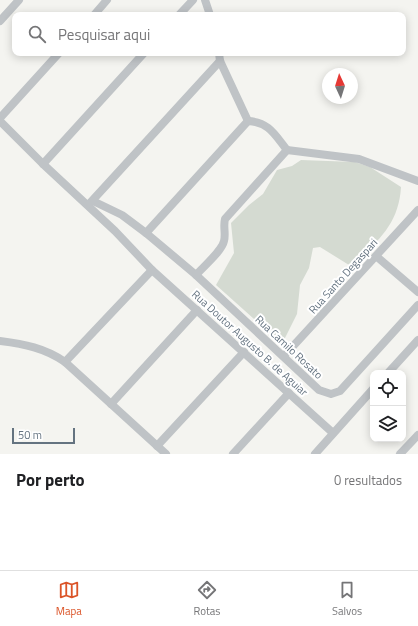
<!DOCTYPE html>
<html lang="pt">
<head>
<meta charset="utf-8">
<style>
  body { margin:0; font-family:"Titillium Web",sans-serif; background:#f6f6f6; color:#202124 }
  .controls { position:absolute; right:12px; bottom:12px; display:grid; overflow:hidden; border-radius:8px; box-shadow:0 2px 10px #0003 }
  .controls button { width:36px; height:36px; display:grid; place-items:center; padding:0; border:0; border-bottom:1px solid #e0e0e0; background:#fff; color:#202124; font:20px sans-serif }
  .compass { position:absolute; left:322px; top:68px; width:36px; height:36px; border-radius:50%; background:#fff; box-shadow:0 2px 10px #0003; rotate:356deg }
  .scale { position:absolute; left:12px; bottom:10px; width:63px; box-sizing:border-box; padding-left:4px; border:2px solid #647380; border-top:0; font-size:11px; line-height:14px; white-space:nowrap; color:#647380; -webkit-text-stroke:3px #fff; paint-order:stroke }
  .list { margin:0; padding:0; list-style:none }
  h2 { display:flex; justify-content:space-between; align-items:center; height:52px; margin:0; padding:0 16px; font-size:17px }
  h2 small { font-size:13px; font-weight:400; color:#757577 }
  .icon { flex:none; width:22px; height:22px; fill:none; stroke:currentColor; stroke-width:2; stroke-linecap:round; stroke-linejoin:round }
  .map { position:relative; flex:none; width:418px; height:454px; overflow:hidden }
  .search { position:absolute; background:#fff; box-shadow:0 2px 10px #0003; left:12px; right:12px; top:12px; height:44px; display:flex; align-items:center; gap:10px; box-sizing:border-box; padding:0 14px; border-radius:8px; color:#757577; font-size:15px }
  .sheet { height:116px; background:#fff }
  nav { display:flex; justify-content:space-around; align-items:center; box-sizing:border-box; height:56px; border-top:1px solid #e0e0e0; background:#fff; font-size:11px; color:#757577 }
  nav a { display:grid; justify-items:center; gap:2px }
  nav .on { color:#db5428 }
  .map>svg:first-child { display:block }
  .green { fill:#d4dad1 }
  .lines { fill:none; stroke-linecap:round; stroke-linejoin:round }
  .minor { stroke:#bfc3c6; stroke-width:8 }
  .labels { text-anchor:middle; stroke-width:4; stroke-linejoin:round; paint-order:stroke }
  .street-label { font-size:11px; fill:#647380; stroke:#fff }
</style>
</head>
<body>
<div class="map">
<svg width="418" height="454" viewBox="0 0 418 454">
  <rect width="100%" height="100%" fill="#f4f4f0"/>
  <path class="green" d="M301,160l54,2 15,5 31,20c-2,37 -24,57 -52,78l-29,-18 -7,1 -4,20 -9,17 -3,29 -15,30 -66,-59 18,-32 -3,-30 18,-18 14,-11 14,-24 15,-4z"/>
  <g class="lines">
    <g class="minor">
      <polyline points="205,0 210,15"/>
      <polyline points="94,15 107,0"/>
      <polyline points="179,15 193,0"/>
      <polyline points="0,21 19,0"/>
      <polyline points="219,53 220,61 248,121"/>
      <polyline points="0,118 59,53"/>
      <polyline points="0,121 43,164 115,231 152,270 333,433"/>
      <path d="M248,121c21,1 27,14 39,29"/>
      <polyline points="287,150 359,159 418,181"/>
      <polyline points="43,164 144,53"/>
      <polyline points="93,201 122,215 146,233 196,275 319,390 331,394 340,391 418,305"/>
      <polyline points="90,203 220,61"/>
      <polyline points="146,233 248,121"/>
      <polyline points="376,256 418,292"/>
      <path d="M196,275c7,-8 26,-24 28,-34 2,-7 -1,-15 1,-22l62,-69"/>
      <path d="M0,341c24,3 45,7 65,21l101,92"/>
      <polyline points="284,356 418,210"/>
      <polyline points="65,362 152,270"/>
      <polyline points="388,373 418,340"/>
      <polyline points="111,404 197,310"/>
      <polyline points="157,446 244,352"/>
      <polyline points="233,454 289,393"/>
      <polyline points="315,454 373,389"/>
      <polyline points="400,454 418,435"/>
    </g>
  </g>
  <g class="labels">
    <g class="street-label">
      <text transform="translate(343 276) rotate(-48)" y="4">Rua Santo Degaspari</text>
      <text transform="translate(250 343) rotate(42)" y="4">Rua Doutor Augusto B. de Aguiar</text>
      <text transform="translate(289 347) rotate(43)" y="4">Rua Camilo Rosato</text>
    </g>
  </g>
</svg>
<div class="controls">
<button><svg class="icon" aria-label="locate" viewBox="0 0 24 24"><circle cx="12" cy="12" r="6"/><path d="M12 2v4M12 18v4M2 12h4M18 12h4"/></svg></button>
<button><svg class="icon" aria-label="layers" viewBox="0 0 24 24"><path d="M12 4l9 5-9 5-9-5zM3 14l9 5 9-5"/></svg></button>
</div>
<svg class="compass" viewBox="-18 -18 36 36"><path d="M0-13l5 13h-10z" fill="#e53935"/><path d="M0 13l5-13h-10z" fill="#757577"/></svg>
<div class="scale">50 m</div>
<div class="search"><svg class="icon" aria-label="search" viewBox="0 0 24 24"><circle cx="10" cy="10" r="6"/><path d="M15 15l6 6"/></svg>Pesquisar aqui</div>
</div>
<section class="sheet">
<h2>Por perto<small>0 resultados</small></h2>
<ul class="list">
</ul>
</section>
<nav>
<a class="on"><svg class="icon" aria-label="map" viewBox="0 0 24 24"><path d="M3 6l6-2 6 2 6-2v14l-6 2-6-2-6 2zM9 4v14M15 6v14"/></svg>Mapa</a>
<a><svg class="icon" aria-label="directions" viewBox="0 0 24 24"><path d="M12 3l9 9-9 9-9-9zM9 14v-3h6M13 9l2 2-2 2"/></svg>Rotas</a>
<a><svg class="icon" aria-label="saved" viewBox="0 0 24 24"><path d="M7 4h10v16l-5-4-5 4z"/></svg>Salvos</a>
</nav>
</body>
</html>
